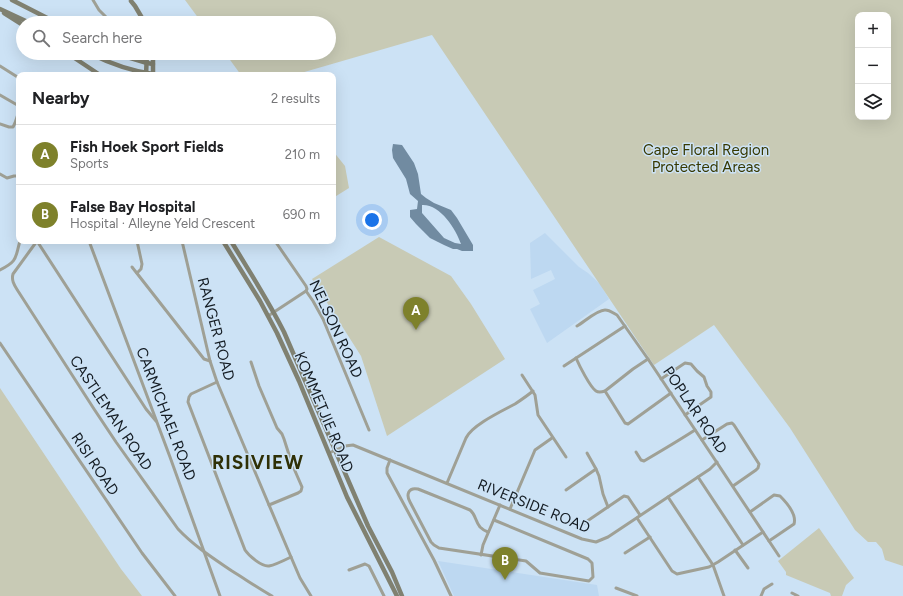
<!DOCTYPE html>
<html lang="en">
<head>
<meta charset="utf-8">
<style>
  body { margin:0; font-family:Figtree,sans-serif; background:#f6f6f6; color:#202124 }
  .controls { position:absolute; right:12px; top:12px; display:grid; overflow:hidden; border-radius:8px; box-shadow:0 4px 16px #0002 }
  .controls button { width:36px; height:36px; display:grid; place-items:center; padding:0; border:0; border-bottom:1px solid #e0e0e0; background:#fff; color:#202124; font:20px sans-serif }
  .you { position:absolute; left:372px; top:220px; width:14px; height:14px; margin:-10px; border:3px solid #fff; border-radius:50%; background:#1a73e8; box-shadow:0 0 0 6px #1a73e833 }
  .badge { display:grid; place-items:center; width:26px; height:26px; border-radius:50%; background:#7e812b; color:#fff; font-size:13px; font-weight:700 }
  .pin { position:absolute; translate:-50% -33px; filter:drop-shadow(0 1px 2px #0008) }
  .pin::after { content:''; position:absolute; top:21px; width:14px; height:12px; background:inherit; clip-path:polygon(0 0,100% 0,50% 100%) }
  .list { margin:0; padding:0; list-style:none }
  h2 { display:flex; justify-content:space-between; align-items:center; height:52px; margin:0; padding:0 16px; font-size:17px }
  h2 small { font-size:13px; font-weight:400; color:#757577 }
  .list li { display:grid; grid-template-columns:26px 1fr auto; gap:12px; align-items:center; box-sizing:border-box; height:60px; padding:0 16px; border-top:1px solid #e0e0e0 }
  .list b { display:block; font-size:15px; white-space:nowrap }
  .list p { margin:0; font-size:13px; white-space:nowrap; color:#757577 }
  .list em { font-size:13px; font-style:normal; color:#757577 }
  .icon { flex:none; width:22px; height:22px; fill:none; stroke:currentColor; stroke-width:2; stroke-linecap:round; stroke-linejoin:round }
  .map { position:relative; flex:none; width:903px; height:596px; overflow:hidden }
  .search { position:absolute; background:#fff; box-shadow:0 4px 16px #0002; left:16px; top:16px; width:320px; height:44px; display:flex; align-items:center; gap:10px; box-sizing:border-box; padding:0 14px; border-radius:22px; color:#757577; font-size:15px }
  .panel { position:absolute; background:#fff; box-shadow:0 4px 16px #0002; left:16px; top:72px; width:320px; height:172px; border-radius:8px }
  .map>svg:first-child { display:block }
  .built { fill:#bdd8f1 }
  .green { fill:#c8cab5; fill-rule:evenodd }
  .water { fill:#718ba1; fill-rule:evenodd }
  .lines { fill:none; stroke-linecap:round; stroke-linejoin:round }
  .street { stroke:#9fa095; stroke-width:3 }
  .secondary { stroke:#808171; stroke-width:4.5 }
  .labels { text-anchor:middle; stroke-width:3; stroke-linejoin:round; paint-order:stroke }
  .park-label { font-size:15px; fill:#373800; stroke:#cce2f5 }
  .street-label { font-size:15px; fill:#141c23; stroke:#cce2f5 }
  .district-label { font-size:19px; font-weight:bold; letter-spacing:1px; fill:#2f3006; stroke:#cce2f5 }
</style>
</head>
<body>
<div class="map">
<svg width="903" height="596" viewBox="0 0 903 596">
  <rect width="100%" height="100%" fill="#cce2f5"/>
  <g class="built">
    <polygon points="545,233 579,267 588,273 600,284 609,299 547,343 530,309 540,304 533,290 555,279 551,270 531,279 530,243"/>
    <polygon points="438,561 597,585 599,596 454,596"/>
  </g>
  <g class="green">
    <path d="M185,0h718v566l-18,-6 -3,-11 -6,-7h-8l-13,-12 -65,-102 -76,-103 -60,40 -222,-330 -138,40h-53l-16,-22h104v-30h-127zM858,15h30v102h-30z"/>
    <polygon points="333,151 345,166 349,188 333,198"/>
    <polygon points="379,237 451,276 471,304 505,359 387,436 361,356 312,279"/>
    <polygon points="0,388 121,569 142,596 0,596"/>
    <polygon points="819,528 854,578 846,585 842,596 831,596 830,593 786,575 786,572 778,561"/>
  </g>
  <path class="water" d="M393,144l9,1 12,18 4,11 3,20 5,4 8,5 17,7 6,8 16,27v6h-11l-5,-2h-4l-9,-4 -14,-7 -14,-14 -6,-7v-7l7,-1 1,-8 -8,-7 -4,-15 -13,-21 -1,-8zM422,205c18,-1 34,24 39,39l-6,-1 -11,-5 -22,-25z"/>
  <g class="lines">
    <g class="street">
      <polyline points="93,0 99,10 112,23"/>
      <polyline points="0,66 19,78"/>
      <polyline points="0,95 19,106"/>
      <polyline points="0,124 9,127 13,127 15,123 19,111"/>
      <polyline points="0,174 7,178 14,176 19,176"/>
      <path d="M37,241l-24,33c-2,7 2,12 5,17l76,118 22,33 62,87c16,17 35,29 54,42 13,8 26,17 40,25"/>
      <polyline points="37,241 146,409 156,421"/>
      <polyline points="89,241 170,457 220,596"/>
      <polyline points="182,241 210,361 217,382 291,557 300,578 311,596"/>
      <polyline points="275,241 306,286 307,289 306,291 313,301 323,319 369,430"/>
      <polyline points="132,267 204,359 210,361"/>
      <path d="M0,270c18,-9 15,-12 20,-29"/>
      <polyline points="137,273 141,269 142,264 137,241"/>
      <polyline points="268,316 306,291"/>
      <path d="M577,326c7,-4 20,-16 28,-16 5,0 8,3 12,5l31,44 131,197"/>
      <polyline points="0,343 142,553 175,596"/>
      <path d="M576,358c3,7 14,29 20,33 3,2 6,1 9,0l28,-22 15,-10"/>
      <polyline points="251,362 259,386 277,428 282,434 284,439 292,464 302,487 301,491 298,493 269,505"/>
      <polyline points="564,366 625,326"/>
      <polyline points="522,375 535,395 538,415 566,457"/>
      <polyline points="661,379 685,363 691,364 697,371 704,377 707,386 711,392 711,397 685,415"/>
      <path d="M217,382l-26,12 -2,3 -1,5 57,148c4,6 17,17 24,16 6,-1 16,-6 22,-9"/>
      <polyline points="605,391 625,423 628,424 671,393"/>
      <polyline points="702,440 727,424 732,423 734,425 759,464 758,468 756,470 733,486"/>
      <path d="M636,452l5,8 3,1c17,-10 34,-20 51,-31"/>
      <polyline points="329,453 345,446 353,445 582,539 596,542 608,537 710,469 717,462"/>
      <polyline points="587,453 596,469 599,476 603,494 608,507"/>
      <polyline points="390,460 387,468 387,473 434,560 451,596"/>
      <polyline points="698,477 743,545"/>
      <path d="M447,483l19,-45c6,-13 36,-27 49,-34 6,-4 12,-8 18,-13"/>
      <polyline points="566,490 596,469"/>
      <polyline points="668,497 713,565 724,596"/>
      <polyline points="510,509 535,450 552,438"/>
      <path d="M750,512l24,-17 6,1c6,6 17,18 14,28l-25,17"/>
      <polyline points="637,518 672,571 677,574 709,567 718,562 763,532"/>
      <polyline points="577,528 624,496 628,497 640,515"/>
      <path d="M488,532c-3,-1 -6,-3 -8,-5 -5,-6 -4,-12 -10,-17l-52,-21c-10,-2 -12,6 -8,13l21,40 3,3 5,3 87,13 14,12 49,8 4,-4 -1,-14 -4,-4 -94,-39"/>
      <polyline points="735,550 748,568"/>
      <polyline points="625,553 650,537"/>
      <polyline points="481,555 483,545 500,505"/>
      <polyline points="349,570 365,564 369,566 384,596"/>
      <polyline points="616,588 637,596"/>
      <polyline points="792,593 798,596"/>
      <polyline points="761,596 764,589 772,584"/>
    </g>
    <g class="secondary">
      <polyline points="12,0 57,23"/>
      <polyline points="131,1 135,6 145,23"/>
      <polyline points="0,9 30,23"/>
      <polyline points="4,13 23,25"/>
      <polyline points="67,53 100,75"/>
      <path d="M89,53c20,10 42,18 64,21"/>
      <polyline points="114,53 147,63 153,64"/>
      <polyline points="128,53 137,55 143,53"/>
      <polyline points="153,53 153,75"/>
      <polyline points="146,75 147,53"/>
      <polyline points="223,241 260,301 277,333 299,381 347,497 397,596"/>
      <path d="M231,241c18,30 37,59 53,91l84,194 24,46 10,24"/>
    </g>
  </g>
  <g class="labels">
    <g class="park-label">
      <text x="706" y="155">Cape Floral Region<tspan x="706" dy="17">Protected Areas</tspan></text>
    </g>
    <g class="street-label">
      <text transform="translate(216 329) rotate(75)" y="5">RANGER ROAD</text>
      <text transform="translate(336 329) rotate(65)" y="5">NELSON ROAD</text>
      <text transform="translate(695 410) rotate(56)" y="5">POPLAR ROAD</text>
      <text transform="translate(324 412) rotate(67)" y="5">KOMMETJIE ROAD</text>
      <text transform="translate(111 413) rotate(56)" y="5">CASTLEMAN ROAD</text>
      <text transform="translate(166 414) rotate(69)" y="5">CARMICHAEL ROAD</text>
      <text transform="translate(95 464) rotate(56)" y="5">RISI ROAD</text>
      <text transform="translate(534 506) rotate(22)" y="5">RIVERSIDE ROAD</text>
    </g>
    <g class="district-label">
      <text x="258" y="469">RISIVIEW</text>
    </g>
  </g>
</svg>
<div class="controls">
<button>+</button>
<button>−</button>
<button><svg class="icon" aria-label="layers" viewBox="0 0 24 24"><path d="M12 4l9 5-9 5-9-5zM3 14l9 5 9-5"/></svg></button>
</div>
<div class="you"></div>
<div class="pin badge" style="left:416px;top:330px">A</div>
<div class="pin badge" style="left:505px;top:580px">B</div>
<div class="search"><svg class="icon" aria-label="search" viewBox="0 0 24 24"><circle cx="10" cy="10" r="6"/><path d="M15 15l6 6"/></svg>Search here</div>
<section class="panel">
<h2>Nearby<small>2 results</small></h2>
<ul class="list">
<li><span class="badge">A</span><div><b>Fish Hoek Sport Fields</b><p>Sports</p></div><em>210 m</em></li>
<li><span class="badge">B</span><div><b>False Bay Hospital</b><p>Hospital · Alleyne Yeld Crescent</p></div><em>690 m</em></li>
</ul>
</section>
</div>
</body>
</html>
